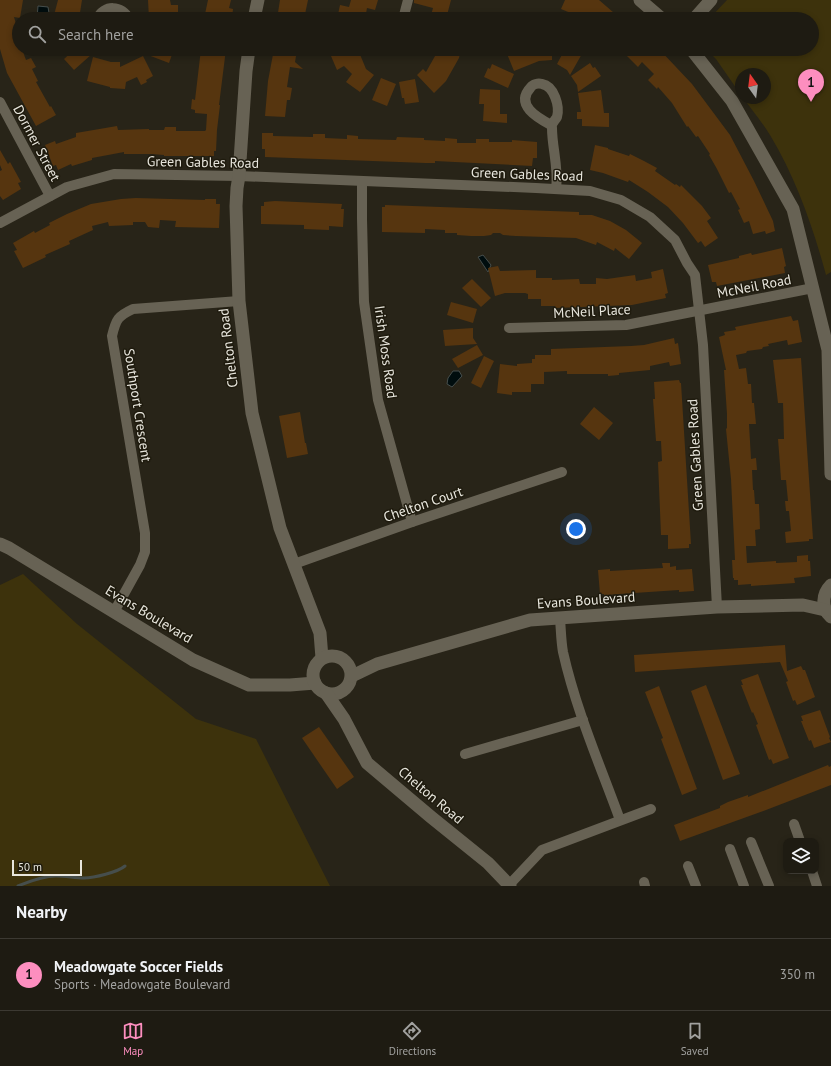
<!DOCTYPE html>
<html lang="en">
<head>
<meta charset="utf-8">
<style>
  body { margin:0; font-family:"PT Sans",sans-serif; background:#26241b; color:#f1f3f6 }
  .controls { position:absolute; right:12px; bottom:12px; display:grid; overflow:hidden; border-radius:8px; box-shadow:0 2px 6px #0003 }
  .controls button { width:36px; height:36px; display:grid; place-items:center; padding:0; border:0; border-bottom:1px solid #3c3932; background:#1e1b12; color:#f1f3f6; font:20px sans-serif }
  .compass { position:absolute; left:735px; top:68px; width:36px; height:36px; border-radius:50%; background:#1e1b12; box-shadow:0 2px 6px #0003; rotate:346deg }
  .scale { position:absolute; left:12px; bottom:10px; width:70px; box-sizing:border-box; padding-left:4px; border:2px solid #e8e6dd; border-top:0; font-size:11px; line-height:14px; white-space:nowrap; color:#e8e6dd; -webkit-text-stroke:3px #1f1b0e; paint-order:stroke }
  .you { position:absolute; left:576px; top:529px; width:14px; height:14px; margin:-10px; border:3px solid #fff; border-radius:50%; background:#1a73e8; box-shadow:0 0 0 6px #1a73e833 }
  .badge { display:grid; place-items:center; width:26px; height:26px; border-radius:50%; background:#fd8ebf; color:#111; font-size:13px; font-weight:700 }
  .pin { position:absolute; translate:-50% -33px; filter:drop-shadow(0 1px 2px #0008) }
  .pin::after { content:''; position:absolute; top:21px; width:14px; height:12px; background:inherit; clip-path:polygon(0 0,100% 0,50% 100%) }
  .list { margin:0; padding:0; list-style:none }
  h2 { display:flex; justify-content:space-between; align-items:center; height:52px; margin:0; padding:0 16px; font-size:17px }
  h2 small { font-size:13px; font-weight:400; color:#a1a19f }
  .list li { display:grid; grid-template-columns:26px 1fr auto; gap:12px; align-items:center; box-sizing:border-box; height:72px; padding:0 16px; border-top:1px solid #3c3932 }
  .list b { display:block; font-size:15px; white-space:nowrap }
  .list p { margin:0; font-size:13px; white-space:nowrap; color:#a1a19f }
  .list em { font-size:13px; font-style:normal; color:#a1a19f }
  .icon { flex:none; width:22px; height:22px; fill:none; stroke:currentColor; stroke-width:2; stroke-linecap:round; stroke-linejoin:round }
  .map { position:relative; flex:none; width:831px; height:886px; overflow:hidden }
  .search { position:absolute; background:#1e1b12; box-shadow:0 2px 6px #0003; left:12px; right:12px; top:12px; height:44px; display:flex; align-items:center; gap:10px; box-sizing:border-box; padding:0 14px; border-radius:22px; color:#a1a19f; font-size:15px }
  .sheet { height:124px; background:#1e1b12 }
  nav { display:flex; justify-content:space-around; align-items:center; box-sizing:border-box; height:56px; border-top:1px solid #3c3932; background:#1e1b12; font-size:11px; color:#a1a19f }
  nav a { display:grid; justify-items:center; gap:2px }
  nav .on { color:#fd8ebf }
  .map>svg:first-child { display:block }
  .green { fill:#3d320c }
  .water { fill:#000d0e; stroke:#464e4c }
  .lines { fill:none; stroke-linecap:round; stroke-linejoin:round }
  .stream { stroke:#464e4c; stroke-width:3 }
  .building { fill:#56350f }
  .minor { stroke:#676254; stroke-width:10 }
  .tertiary { stroke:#676254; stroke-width:13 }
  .labels { text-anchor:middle; stroke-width:3; stroke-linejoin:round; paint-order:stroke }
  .street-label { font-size:14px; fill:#e8e6dd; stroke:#1f1b0e }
</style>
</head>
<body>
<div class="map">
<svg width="831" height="886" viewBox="0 0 831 886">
  <rect width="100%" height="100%" fill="#282418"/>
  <g class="green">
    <path d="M727,0h104v272l-5,3c-13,-48 -30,-97 -56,-140 -8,-13 -18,-25 -27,-37h22v-24h-24v21l-25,-36 -10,-10h106v-30h-103z"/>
    <polygon points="113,14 117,14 123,19 105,19 109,15"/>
    <polygon points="23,574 77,624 196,719 256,739 330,886 0,886 0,585"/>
  </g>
  <g class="water">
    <polygon points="38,6 48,7 50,19 37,19"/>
    <polygon points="483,255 491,265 488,272 478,257"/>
    <polygon points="453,371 459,371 462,376 452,387 447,384 448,378"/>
  </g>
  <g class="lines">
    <path class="stream" d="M18,886c12,-5 25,-10 38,-10 10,0 19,2 28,2 10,0 34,-6 41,-12"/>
  </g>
  <g class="building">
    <polygon points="0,0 23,0 20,18 14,17 19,34 19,49 22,49 26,60 31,58 36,67 32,69 38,81 36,82 50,107 51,106 56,115 36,126 7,73 0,49"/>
    <polygon points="58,0 82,0 79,19 53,19"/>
    <polygon points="148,0 170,0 171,5 178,5 178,15 169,15 169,19 149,19"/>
    <polygon points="208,0 231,0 229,8 233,9 232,18 205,14"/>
    <polygon points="280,0 308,0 304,19 277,19"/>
    <polygon points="351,0 378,0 375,10 367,8 365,19 337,19 340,5 349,7"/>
    <polygon points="414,0 451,0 446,19 430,19 433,8 414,3"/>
    <polygon points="565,0 599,0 621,19 570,19 573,14 561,9"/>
    <polygon points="75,49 79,52 83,49 87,49 92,54 74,70 64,59"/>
    <polygon points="150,49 174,49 169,63 148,55"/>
    <polygon points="201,49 226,49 219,105 220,105 217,130 216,151 214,151 214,156 164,156 164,155 152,154 124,154 124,152 92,158 92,160 72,166 71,164 58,170 56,165 53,166 45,145 55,141 56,144 76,137 76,133 117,126 118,130 149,129 149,130 164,130 165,127 176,127 176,131 205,131 206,130 207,114 195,113 195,110 191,109 192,99 195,100"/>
    <polygon points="274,49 292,49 291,55 296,56 295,62 303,69 290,67 287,87 292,88 290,100 287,100 285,117 265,116 268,81"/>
    <polygon points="348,49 355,49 357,53 359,52 366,69 374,75 360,92 346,82 352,74 344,66 337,70 331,56"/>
    <polygon points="439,49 461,49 459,58 446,81 434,93 417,75 423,69 426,72"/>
    <polygon points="505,49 552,49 552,60 539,61 514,71"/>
    <polygon points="565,49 577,49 583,52 570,75 567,70 557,64"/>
    <polygon points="620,49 659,49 692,84 730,135 754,181 773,221 775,231 766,234 765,231 753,234 749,221 744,223 738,210 740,209 731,192 729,193 717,169 709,155 710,154 698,136 696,137 688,126 687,127 672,103 658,87 657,89 648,80 654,74 642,62 638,67"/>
    <polygon points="143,56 153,76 146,80 147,82 141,85 137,77 126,82 125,89 110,88 110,87 87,81 93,57 111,62 120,62 120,67"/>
    <polygon points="590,63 593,68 595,67 601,76 578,92 577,85 571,76"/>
    <polygon points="492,64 514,74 508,88 484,77 488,68 490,69"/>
    <polygon points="381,78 396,84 387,106 372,100"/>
    <polygon points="415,79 419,102 405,104 404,98 402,98 399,82"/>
    <polygon points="480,89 500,90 500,114 507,114 507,123 483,121 484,104 479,104"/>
    <polygon points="601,90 604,113 609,113 609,127 582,126 582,119 577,119 577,112 581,112 578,93"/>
    <polygon points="262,133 273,133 273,136 313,137 313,134 325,134 325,138 347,139 347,135 358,136 358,139 396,140 397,137 424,138 424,140 445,141 445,138 457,139 457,143 476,143 476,139 489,139 489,142 512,142 512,140 537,142 537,158 533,158 532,166 435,161 435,163 426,163 265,157 265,149 262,149"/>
    <polygon points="595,145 608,148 608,149 629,156 630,154 644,161 657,168 655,171 675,185 676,184 680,187 681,185 702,206 711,218 707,221 718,238 705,247 701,241 698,243 683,223 668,207 648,192 629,180 628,182 603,173 590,170"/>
    <polygon points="0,150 8,164 10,162 21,182 18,183 21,189 3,200 0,196 0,171 2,170 0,165"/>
    <polygon points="136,198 205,200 205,199 216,199 216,204 220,204 219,228 175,227 176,221 160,220 159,228 148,227 145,222 133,222 133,225 109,226 108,222 92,226 93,230 69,241 70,244 45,255 46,257 23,268 14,251 17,250 13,243 34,231 35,233 50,225 49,223 67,214 91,204 121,199"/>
    <polygon points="275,201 342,204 341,209 344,209 343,227 329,226 329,230 304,229 304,225 261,224 261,206 264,206 264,202"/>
    <polygon points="385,205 579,212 579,215 592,215 610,221 626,230 642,243 629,259 615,248 614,251 597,242 596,245 576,238 516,236 503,235 500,233 493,233 491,235 484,236 471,236 457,235 457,233 445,233 445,230 425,229 425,233 382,232 382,207 385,207"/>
    <polygon points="782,248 786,266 784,267 785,273 717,286 716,282 712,282 708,265 739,258 739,256 751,253 752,255"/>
    <polygon points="498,266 500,271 536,270 536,278 552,278 552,280 579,279 580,284 596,284 596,278 607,279 635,275 636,281 652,278 651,272 663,269 668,293 665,294 666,298 632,305 555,308 555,306 541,306 541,299 528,299 528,294 525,293 505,293 495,296 488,268"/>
    <polygon points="472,279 491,298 481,307 462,288"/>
    <polygon points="451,302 477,309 473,323 447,315"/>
    <polygon points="791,316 793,321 798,320 802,342 788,345 787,340 768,344 769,346 763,347 762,349 747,351 746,353 736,355 739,369 746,368 748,384 751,384 752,403 754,403 756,424 749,424 751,459 756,458 757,470 752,470 753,490 754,490 755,504 759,504 760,529 755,530 756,546 746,546 747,563 776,561 776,563 797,562 797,556 808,555 808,561 810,561 811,576 794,578 795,583 751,586 751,584 738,585 738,580 734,580 734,578 733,578 732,560 735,560 731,479 726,429 727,428 727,414 724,370 726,370 719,337 725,335 724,332 736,330 735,327"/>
    <polygon points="473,328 473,338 477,344 445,346 443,330"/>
    <polygon points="674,338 675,344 678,343 681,364 670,366 669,362 650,366 650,370 619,373 619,375 608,376 608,374 567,374 567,371 544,372 544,384 531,384 531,392 512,392 512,395 497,393 500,364 517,366 517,364 532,363 532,359 535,359 535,355 551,355 551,349 631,346 644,345"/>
    <polygon points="477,345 483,355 458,368 452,359"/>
    <polygon points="484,356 494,361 481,388 471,383"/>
    <polygon points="801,358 813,539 809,539 809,541 786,543 785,532 791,531 789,511 786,511 785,501 788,501 786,480 781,480 780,465 778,439 784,439 783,403 778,403 773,360"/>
    <polygon points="679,380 680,383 681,383 691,544 689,544 689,548 668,549 668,535 661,535 658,462 662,461 661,441 656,441 653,399 655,399 654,382"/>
    <polygon points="594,407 613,423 599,440 580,424"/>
    <polygon points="300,412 305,443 306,443 308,454 287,458 279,416"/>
    <polygon points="662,563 670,563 670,567 676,566 676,570 692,569 694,591 679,592 679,590 604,595 604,594 600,594 598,570 610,569 610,571 663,568"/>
    <polygon points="785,645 787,671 801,666 803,670 805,670 815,697 797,705 795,700 793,701 786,682 788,681 780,662 635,672 634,655"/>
    <polygon points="758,674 789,758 773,764 771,759 769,760 756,725 758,724 753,712 752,713 741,685 743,685 741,680"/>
    <polygon points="706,685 740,774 723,780 691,691"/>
    <polygon points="659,686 697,789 682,795 661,739 663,738 645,692"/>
    <polygon points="820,710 830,737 829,738 831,742 814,748 811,740 809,741 801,721 803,721 801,716"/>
    <polygon points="319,727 354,777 337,789 302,738"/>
    <polygon points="828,765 829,767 831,766 831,785 766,810 680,841 674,825 720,808 720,806 728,802 748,795 748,797"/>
  </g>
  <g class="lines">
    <g class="minor">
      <path d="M97,19c7,-15 25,-14 32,0"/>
      <polyline points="403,19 408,0"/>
      <polyline points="0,102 50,196"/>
      <path d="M551,125c-13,-7 -37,-20 -20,-38 2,-3 7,-4 11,-3 12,2 18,22 15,33 -2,4 -6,6 -5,11 0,20 7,40 4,61"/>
      <polyline points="362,182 362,219 364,302 378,400 412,522"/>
      <polyline points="0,223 67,187 114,174 239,176 536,188 590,191 621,200 650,217 675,240 687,263 695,275 703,345 717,607"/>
      <polyline points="509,328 626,325 813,288"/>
      <polyline points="294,564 412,522 562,472"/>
      <path d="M114,612l26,-47 5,-13v-19l-33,-197c4,-17 6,-20 21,-27l106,-8"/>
      <path d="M560,619c1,11 1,22 3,33 13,58 37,113 57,168"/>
      <polyline points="465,754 583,720"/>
      <polyline points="794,824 800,841"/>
      <polyline points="751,842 769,886"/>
      <polyline points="730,849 744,886"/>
      <polyline points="688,866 696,886"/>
      <polyline points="812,871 817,886"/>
      <polyline points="644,882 645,886"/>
      <polyline points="509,885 542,850 651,809"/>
    </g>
    <g class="tertiary">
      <polyline points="640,0 662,19"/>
      <polyline points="254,19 258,0"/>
      <polyline points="694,19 711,0"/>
      <polyline points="249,49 246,71 239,176 237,188 236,206 239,301 252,413 280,528 320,633 322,658"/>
      <polyline points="691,49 732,101 793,209 828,350 831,474"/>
      <polyline points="0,544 9,548 193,660 249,685 290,685 315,683"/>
      <path d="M831,585c-9,9 -10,23 0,32"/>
      <circle cx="332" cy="675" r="19"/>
      <polyline points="352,676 377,664 530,620 717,607 803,605 825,610"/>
      <polyline points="326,693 344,719 367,763 431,817 488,863 510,886"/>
    </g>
  </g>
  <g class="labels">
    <g class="street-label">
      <text transform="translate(37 143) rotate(62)" y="5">Dormer Street</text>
      <text transform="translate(203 162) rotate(1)" y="5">Green Gables Road</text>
      <text transform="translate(527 174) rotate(2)" y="5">Green Gables Road</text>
      <text transform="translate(754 286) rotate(-11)" y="5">McNeil Road</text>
      <text transform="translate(592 311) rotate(-3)" y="5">McNeil Place</text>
      <text transform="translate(228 348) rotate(-97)" y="5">Chelton Road</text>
      <text transform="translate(386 352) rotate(82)" y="5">Irish Moss Road</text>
      <text transform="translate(138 405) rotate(81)" y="5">Southport Crescent</text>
      <text transform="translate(695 455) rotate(-93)" y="5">Green Gables Road</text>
      <text transform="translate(423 504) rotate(-19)" y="5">Chelton Court</text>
      <text transform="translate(586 600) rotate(-4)" y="5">Evans Boulevard</text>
      <text transform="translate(149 614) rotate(31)" y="5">Evans Boulevard</text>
      <text transform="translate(431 795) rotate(40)" y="5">Chelton Road</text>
    </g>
  </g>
</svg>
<div class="controls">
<button><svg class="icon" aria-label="layers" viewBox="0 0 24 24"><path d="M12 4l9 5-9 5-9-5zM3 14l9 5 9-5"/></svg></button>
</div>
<svg class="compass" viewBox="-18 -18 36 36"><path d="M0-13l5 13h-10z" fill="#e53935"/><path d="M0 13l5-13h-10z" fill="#a1a19f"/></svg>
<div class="scale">50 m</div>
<div class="you"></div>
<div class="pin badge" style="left:811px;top:102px">1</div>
<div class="search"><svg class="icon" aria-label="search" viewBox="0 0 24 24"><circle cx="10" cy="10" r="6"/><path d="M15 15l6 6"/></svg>Search here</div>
</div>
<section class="sheet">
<h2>Nearby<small></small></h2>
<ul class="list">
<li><span class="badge">1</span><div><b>Meadowgate Soccer Fields</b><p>Sports · Meadowgate Boulevard</p></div><em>350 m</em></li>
</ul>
</section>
<nav>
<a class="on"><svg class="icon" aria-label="map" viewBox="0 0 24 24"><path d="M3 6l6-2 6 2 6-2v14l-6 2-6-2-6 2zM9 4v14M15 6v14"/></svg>Map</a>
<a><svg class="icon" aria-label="directions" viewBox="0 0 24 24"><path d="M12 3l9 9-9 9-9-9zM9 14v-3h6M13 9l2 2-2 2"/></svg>Directions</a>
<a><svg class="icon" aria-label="saved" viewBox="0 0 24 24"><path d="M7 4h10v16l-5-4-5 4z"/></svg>Saved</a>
</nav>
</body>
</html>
